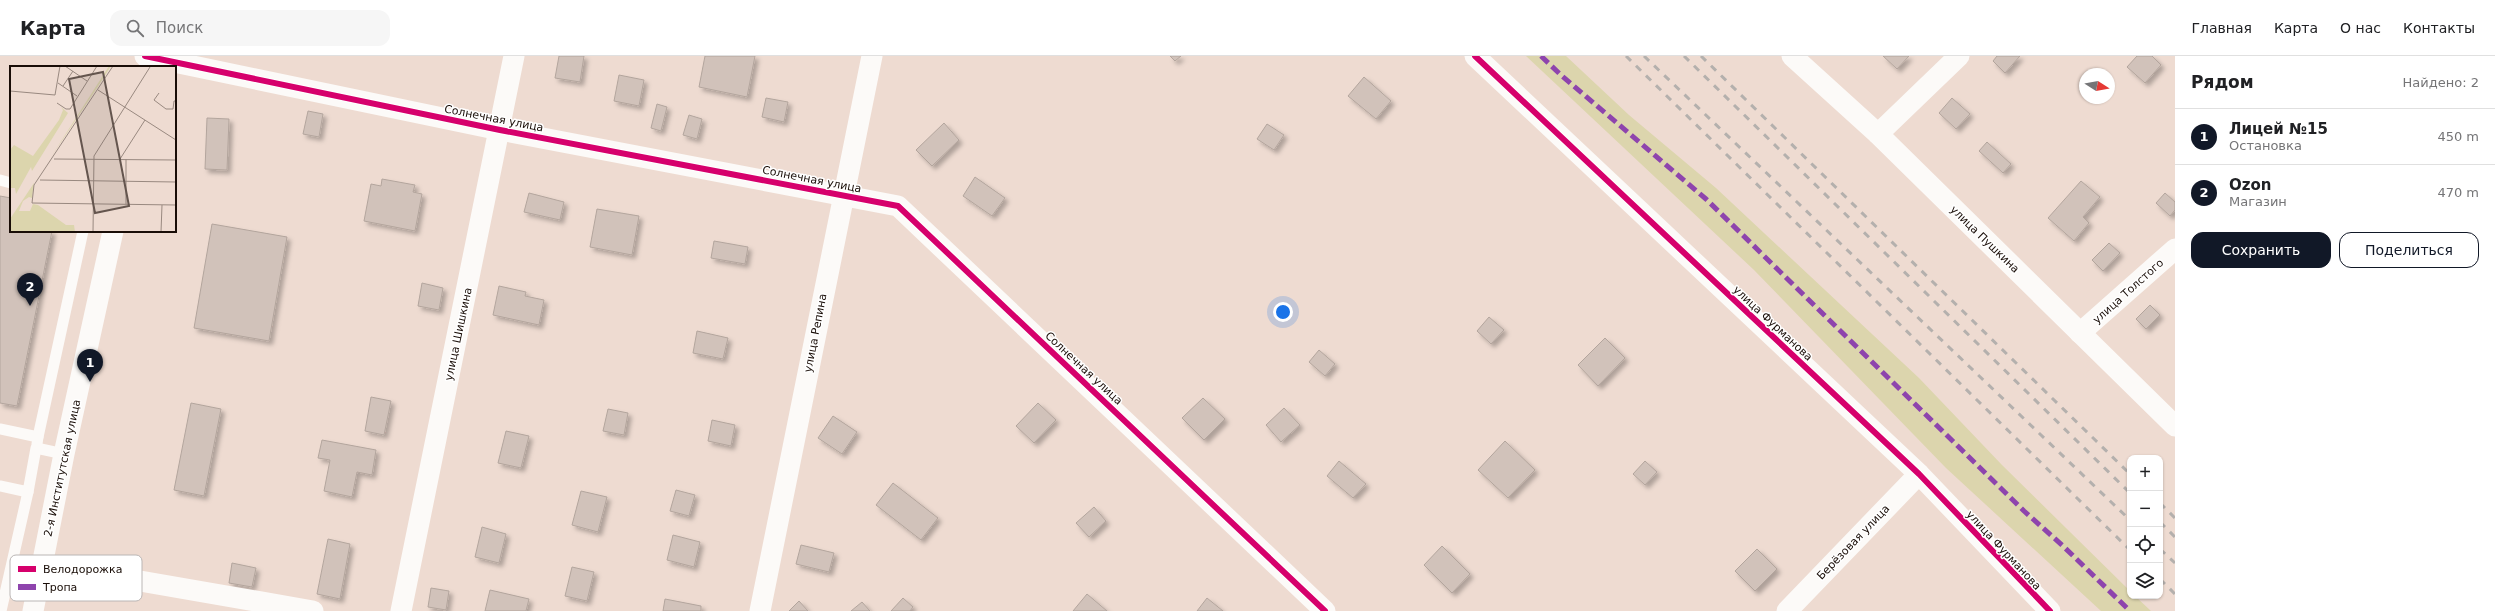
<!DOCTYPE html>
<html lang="ru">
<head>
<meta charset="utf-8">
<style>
  body { margin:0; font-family:"DejaVu Sans",sans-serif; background:#f6f6f6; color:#202124 }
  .controls { position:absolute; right:12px; bottom:12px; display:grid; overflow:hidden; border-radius:8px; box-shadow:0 1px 3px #0004 }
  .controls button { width:36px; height:36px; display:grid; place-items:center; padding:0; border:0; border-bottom:1px solid #e0e0e0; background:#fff; color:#202124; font:20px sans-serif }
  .compass { position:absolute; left:2079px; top:12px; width:36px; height:36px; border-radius:50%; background:#fff; box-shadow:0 1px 3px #0004; rotate:101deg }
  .you { position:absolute; left:1283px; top:256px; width:14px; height:14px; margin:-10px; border:3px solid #fff; border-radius:50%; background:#1a73e8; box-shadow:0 0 0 6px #1a73e833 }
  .badge { display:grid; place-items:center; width:26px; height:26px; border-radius:50%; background:#111827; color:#fff; font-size:13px; font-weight:700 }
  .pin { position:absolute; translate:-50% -33px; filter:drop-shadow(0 1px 2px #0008) }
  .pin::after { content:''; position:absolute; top:21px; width:14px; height:12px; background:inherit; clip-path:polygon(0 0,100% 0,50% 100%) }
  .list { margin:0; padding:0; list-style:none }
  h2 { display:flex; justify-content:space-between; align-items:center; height:52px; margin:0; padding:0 16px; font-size:17px }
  h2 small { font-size:13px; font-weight:400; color:#757577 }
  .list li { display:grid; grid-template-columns:26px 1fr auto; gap:12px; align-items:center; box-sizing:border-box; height:56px; padding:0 16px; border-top:1px solid #e0e0e0 }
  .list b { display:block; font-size:15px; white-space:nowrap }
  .list p { margin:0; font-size:13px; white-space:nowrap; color:#757577 }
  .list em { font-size:13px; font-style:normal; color:#757577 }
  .actions { display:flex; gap:8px; padding:12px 16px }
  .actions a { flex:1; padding:9px 0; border:1px solid #111827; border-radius:12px; text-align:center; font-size:14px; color:#111827 }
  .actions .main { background:#111827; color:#fff }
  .icon { flex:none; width:22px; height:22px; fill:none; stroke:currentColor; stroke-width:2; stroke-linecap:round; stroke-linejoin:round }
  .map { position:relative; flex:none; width:2175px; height:555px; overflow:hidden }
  header { display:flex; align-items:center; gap:24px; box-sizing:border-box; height:56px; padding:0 20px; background:#fff; border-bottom:1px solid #e0e0e0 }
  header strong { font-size:19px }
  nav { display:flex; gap:22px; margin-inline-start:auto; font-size:14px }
  .search { width:280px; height:36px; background:#f6f6f6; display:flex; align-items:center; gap:10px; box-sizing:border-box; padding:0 14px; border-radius:12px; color:#757577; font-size:15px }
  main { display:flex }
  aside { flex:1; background:#fff }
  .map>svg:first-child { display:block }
  .green { fill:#dcd5ad }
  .building { fill:#d1c2ba; stroke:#b3a59d; filter:url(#shadow) }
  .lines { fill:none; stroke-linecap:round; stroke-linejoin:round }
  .lane { stroke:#fcfaf8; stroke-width:11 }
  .street { stroke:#fcfaf8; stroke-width:21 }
  .rail { stroke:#b4b0ad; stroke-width:3; stroke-dasharray:7 7; stroke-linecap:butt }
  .quiet { stroke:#8e44ad; stroke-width:5; stroke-dasharray:10 5; stroke-linecap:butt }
  .cycleway-casing { stroke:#fff; stroke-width:8 }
  .cycleway { stroke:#d6006c; stroke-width:6 }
  .labels { text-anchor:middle; stroke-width:3; stroke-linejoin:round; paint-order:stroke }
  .street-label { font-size:11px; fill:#190d07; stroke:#fff }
  .inset-road { fill:none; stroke:#998980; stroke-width:1 }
  .view { fill:#64554e; fill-opacity:0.15; stroke:#64554e; stroke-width:2 }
  .inset-edge { fill:none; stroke:#190d07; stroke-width:2 }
  .key { fill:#fff; stroke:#bab6b5; stroke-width:1 }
  .key-label { font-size:11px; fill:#190d07 }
</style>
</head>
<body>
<header>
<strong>Карта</strong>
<div class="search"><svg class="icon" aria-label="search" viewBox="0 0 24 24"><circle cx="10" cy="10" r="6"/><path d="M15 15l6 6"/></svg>Поиск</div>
<nav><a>Главная</a><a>Карта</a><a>О нас</a><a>Контакты</a></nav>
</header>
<main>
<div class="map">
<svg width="2175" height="555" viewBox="0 0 2175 555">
  <defs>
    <filter id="shadow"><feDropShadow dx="3.5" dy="3.5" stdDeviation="2" flood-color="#0004"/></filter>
  </defs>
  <rect width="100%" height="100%" fill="#eedbd1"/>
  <polygon class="green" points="1526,0 1566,0 1629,59 1716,132 1919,322 2002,409 2130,535 2130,540 2135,540 2151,555 2101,555 1946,412 1754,214"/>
  <g class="building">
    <polygon points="559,0 584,0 580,26 555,22"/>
    <polygon points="705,0 755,0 747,41 699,31"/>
    <polygon points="1170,0 1181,0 1175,5"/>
    <polygon points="1883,0 1909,0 1897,13"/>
    <polygon points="1997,0 2020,0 2005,17 1993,5"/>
    <polygon points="2137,0 2152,0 2161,9 2145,27 2127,11"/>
    <polygon points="619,19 644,24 639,50 614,45"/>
    <polygon points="1364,21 1391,45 1376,63 1348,40"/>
    <polygon points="766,42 788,46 784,66 762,61"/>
    <polygon points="1952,42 1970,58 1956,73 1939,57"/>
    <polygon points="657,48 667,51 661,75 651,72"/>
    <polygon points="308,55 323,58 319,81 303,78"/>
    <polygon points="689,59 702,63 697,83 683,79"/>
    <polygon points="207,62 229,63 227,114 205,113"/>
    <polygon points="944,67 959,84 932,110 916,94"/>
    <polygon points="1267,68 1284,79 1274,94 1257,83"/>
    <polygon points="1987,86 2011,108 2003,117 1979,95"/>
    <polygon points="975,121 1005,142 992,160 963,140"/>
    <polygon points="382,123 415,129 413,136 422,138 415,175 364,165 371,128 381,130"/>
    <polygon points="2081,125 2100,141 2083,161 2089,167 2074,185 2048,162"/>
    <polygon points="529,137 564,146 560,164 524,156"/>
    <polygon points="2165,137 2175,146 2175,154 2170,160 2156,147"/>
    <polygon points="0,140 11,142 11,175 52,175 17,350 0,347"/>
    <polygon points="597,153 639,160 632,199 590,191"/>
    <polygon points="212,168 287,181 269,285 194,272"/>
    <polygon points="714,185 748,191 745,208 711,202"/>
    <polygon points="2109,187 2120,197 2103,215 2092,204"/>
    <polygon points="422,227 443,232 439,254 418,250"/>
    <polygon points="499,230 526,236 525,240 544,244 539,269 493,259"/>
    <polygon points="2150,249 2160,259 2146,273 2136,263"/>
    <polygon points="1489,261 1504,274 1491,288 1477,275"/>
    <polygon points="697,275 728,282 723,303 693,297"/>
    <polygon points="1605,282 1625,302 1598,330 1578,309"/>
    <polygon points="1319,294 1335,308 1325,320 1309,306"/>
    <polygon points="371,341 391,345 384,379 365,375"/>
    <polygon points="1203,342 1225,363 1204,384 1182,362"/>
    <polygon points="191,347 221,353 204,440 174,434"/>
    <polygon points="1038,347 1056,364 1034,387 1016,370"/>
    <polygon points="1284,352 1300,369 1281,386 1266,369"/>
    <polygon points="608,353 628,357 624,379 603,375"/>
    <polygon points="833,360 857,376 842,398 818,382"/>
    <polygon points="712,364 735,369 731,390 708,385"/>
    <polygon points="506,375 529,380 521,412 498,407"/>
    <polygon points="322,384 376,394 372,419 357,416 352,441 324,435 330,404 318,402"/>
    <polygon points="1505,385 1535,414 1508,442 1478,414"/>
    <polygon points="1339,405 1366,428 1353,442 1327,420"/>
    <polygon points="1645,405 1657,416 1645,429 1633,418"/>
    <polygon points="893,427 938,462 921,484 876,449"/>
    <polygon points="676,434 695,439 689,460 670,455"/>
    <polygon points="581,435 607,441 598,476 572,469"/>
    <polygon points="1094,451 1106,465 1089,481 1076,467"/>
    <polygon points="482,471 506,478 499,507 475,501"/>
    <polygon points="673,479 700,486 694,511 667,504"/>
    <polygon points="328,483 350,488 340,543 317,538"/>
    <polygon points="801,489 834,497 829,516 796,508"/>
    <polygon points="1442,490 1470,518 1452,537 1424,509"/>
    <polygon points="1757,493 1777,513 1755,535 1735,515"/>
    <polygon points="232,507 256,512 252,531 229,527"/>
    <polygon points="572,511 594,516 587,545 565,540"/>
    <polygon points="431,532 449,535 446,554 428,551"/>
    <polygon points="490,534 529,543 526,555 485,555"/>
    <polygon points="1087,538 1107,555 1073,555"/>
    <polygon points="903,542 913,551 910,555 891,555"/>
    <polygon points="1207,542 1223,555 1197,555"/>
    <polygon points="665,543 701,550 701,555 663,555"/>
    <polygon points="799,545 808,555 789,555"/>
    <polygon points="862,546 870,555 851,555"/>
  </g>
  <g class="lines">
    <g class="lane">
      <polyline points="0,124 11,127"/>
      <polyline points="0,373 38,381 37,388"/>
      <polyline points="38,381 83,175"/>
      <polyline points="0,430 28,436 36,392 64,398"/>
      <polyline points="1,555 28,436"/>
    </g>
    <g class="street">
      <polyline points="145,0 500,74 898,150 1325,555"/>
      <polyline points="1475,0 1919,418 2050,555"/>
      <polyline points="1792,0 1878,78 2175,370"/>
      <polyline points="1878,78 1959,0"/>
      <polyline points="2080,277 2175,193"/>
      <polyline points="42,508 313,555"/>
      <polyline points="33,555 64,398 113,175"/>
      <polyline points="401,555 514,0"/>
      <polyline points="760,555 872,0"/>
      <polyline points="1787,555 1919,418"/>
    </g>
    <g class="rail">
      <polyline points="1626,0 2130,494"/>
      <polyline points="1644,0 2130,464"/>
      <polyline points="1684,0 2130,437"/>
      <polyline points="1701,0 2130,418"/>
      <polyline points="2160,447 2175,462"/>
      <polyline points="2160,466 2175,481"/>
      <polyline points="2160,493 2175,507"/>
      <polyline points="2160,523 2175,538"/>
    </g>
    <polyline class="quiet" points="1541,0 1562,20 1706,143 2024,455 2063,490 2130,555"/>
    <defs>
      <g id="cycleway">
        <polyline points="145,0 500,74 898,150 1325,555"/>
        <polyline points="1475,0 1919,418 2050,555"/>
      </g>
    </defs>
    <use href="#cycleway" class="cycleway-casing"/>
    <use href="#cycleway" class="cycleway"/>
  </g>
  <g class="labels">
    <g class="street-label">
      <text transform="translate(494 62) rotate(11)" y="4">Солнечная улица</text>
      <text transform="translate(812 123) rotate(11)" y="4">Солнечная улица</text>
      <text transform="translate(1985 183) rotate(44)" y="4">улица Пушкина</text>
      <text transform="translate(2128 235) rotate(-42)" y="4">улица Толстого</text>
      <text transform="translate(1773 267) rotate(43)" y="4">улица Фурманова</text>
      <text transform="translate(815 277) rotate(-79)" y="4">улица Репина</text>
      <text transform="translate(458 278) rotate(-78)" y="4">улица Шишкина</text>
      <text transform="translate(1084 312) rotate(43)" y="4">Солнечная улица</text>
      <text transform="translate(62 412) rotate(-78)" y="4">2-я Институтская улица</text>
      <text transform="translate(1853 486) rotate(-46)" y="4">Берёзовая улица</text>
      <text transform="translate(2004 494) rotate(47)" y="4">улица Фурманова</text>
    </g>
  </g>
  <g transform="translate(10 10)">
    <rect width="166" height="166" fill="#eedbd1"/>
    <path d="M99,0h2l-14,22 -46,69zM51,41l7,6 -36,58 -1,-4 -15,27 -1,-6h-5v-38l4,-5 19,11 26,-36 4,-10zM24,117l-2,15 -3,-1 -6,4 -4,10h11l3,-7 5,1 28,20h8l1,7 -65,-1v-12z" fill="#dcd5ad"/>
    <path class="inset-road" d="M55,0l22,15M103,0l-79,119 -2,18 144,2M48,17l19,13M53,20l10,-15M88,24l78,50M0,25l45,4 5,-29M149,27l-5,7 12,9h7l1,-8h2M47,37l9,6h4l27,-43M44,93l122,1M110,93l25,-39M30,114l136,2M116,138v-45M83,166l1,-76 56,-89M151,166l1,-27"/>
    <path class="view" d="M93,6l26,134 -34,7 -26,-134z"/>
    <rect width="166" height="166" class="inset-edge"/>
  </g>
  <rect x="10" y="499" width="132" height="46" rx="6" class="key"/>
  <rect x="18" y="510" width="18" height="6" fill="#d6006c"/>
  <rect x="18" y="528" width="18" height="6" fill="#8e44ad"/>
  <g class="key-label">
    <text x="43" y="517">Велодорожка</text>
    <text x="43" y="535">Тропа</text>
  </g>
</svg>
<div class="controls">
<button>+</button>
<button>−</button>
<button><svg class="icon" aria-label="locate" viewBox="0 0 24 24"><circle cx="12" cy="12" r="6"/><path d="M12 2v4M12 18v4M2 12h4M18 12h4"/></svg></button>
<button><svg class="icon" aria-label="layers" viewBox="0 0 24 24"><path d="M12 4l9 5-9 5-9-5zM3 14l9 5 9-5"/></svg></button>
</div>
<svg class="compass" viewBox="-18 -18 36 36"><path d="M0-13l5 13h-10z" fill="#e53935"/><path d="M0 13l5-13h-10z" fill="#757577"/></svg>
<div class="you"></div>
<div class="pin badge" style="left:90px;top:326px">1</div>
<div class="pin badge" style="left:30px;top:250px">2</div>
</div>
<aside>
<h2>Рядом<small>Найдено: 2</small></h2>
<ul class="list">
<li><span class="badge">1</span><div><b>Лицей №15</b><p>Остановка</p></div><em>450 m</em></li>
<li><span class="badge">2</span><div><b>Ozon</b><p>Магазин</p></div><em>470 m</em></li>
</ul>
<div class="actions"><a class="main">Сохранить</a><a>Поделиться</a></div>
</aside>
</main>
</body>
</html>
